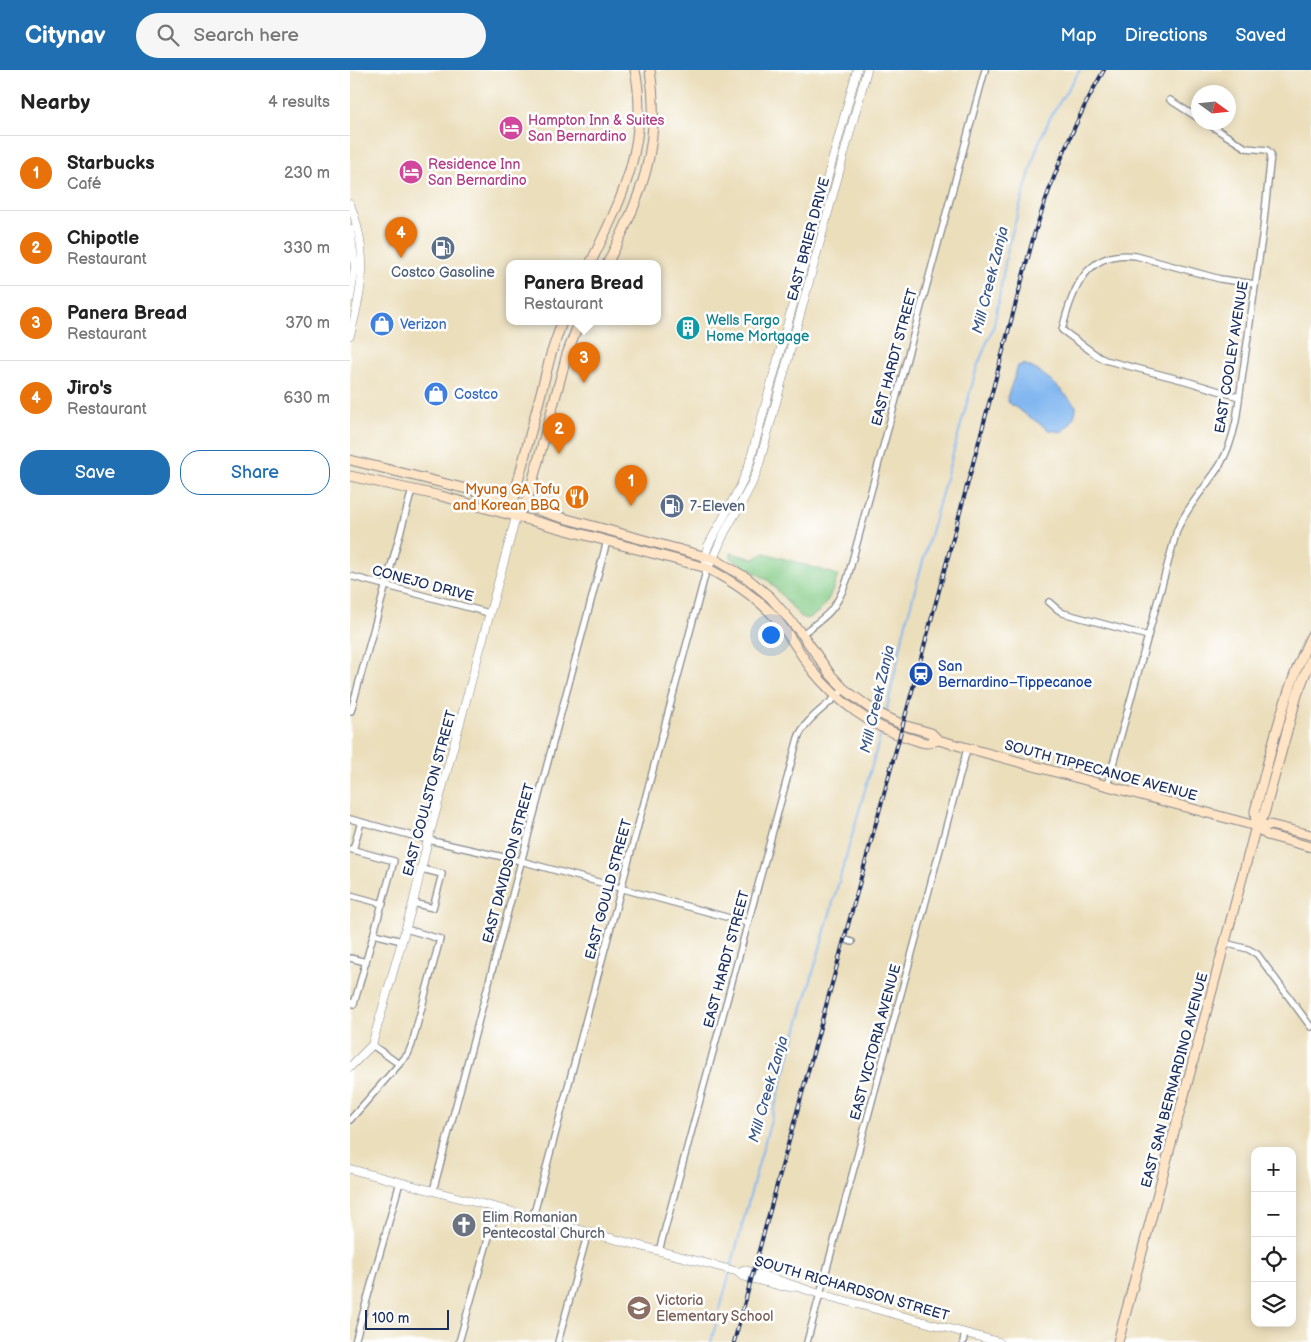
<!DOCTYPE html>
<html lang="en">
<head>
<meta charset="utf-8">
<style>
  body { margin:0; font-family:"Balsamiq Sans",sans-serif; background:#f6f6f6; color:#222 }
  .controls { position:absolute; right:15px; bottom:15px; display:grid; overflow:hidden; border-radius:10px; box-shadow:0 2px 12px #0003 }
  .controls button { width:45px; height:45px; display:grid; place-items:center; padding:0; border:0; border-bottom:1px solid #e0e0e0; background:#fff; color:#222; font:25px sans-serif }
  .compass { position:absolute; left:841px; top:15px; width:45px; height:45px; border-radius:50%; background:#fff; box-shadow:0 2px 12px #0003; rotate:105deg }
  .scale { position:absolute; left:15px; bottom:12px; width:84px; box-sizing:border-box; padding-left:5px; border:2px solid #1b2f5e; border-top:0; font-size:14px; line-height:18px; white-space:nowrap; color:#1b2f5e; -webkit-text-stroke:4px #fff; paint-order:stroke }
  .you { position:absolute; left:420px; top:564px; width:18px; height:18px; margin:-12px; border:4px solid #fff; border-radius:50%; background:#1a73e8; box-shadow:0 0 0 8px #1a73e833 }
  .badge { display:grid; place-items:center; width:32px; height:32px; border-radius:50%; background:#1f6fb2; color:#fff; font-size:16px; font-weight:700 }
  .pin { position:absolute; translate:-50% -41px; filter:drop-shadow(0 1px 2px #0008) }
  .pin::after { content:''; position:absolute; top:26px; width:18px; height:15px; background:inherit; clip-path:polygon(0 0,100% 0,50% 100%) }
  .popup { position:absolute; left:156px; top:190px; width:155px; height:65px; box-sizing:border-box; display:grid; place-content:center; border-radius:10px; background:#fff; filter:drop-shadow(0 1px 4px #0005); font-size:16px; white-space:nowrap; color:#767676 }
  .popup b { font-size:19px; color:#222 }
  .popup::after { content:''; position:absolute; left:50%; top:100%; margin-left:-10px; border:10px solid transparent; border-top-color:#fff }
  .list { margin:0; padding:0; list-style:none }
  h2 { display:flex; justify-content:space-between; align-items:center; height:65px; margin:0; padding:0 20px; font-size:21px }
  h2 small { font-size:16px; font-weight:400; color:#767676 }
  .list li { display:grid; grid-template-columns:32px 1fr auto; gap:15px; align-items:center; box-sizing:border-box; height:75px; padding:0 20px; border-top:1px solid #e0e0e0 }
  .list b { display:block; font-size:19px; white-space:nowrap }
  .list p { margin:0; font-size:16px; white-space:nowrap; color:#767676 }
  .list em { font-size:16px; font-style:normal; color:#767676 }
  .actions { display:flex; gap:10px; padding:15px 20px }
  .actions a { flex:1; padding:11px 0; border:1px solid #1f6fb2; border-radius:20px; text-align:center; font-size:18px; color:#1f6fb2 }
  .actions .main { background:#1f6fb2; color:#fff }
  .icon { flex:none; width:28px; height:28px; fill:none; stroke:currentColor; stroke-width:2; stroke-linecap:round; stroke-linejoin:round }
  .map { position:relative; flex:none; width:961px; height:1272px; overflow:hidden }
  header { display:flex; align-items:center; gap:30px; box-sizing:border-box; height:70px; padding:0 25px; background:#1f6fb2; color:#fff }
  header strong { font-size:24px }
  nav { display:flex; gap:28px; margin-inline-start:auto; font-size:18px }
  .search { width:350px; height:45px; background:#f6f6f6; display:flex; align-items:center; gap:12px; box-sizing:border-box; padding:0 18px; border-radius:28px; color:#767676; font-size:19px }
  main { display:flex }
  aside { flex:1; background:#fff }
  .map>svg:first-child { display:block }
  .green { fill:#83ca85; stroke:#4f7c72 }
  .water { fill:#82b7f0; stroke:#4e73a7 }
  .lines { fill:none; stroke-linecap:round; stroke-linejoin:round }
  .stream { stroke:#82b7f0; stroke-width:2 }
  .minor-casing { stroke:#83868c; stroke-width:8 }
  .tertiary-casing { stroke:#83868c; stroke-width:9 }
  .secondary-casing { stroke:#83868c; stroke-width:11 }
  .minor { stroke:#fff; stroke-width:5.5 }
  .tertiary { stroke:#fff; stroke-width:8 }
  .secondary { stroke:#ffe4c6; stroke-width:9 }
  .rail-casing { stroke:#1b2f5e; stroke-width:4 }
  .rail { stroke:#fff; stroke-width:2; stroke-dasharray:5.5; stroke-linecap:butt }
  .labels { text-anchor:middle; stroke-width:5; stroke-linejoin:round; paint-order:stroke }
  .hotel-label { font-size:14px; fill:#b23c85; stroke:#fff; text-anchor:start }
  .street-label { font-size:14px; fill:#1b2f5e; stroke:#fff }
  .service-label { font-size:14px; fill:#4e5e75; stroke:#fff }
  .culture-label { font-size:14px; fill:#0d838f; stroke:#fff; text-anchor:start }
  .shop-label { font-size:14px; fill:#366cbe; stroke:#fff; text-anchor:start }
  .food-label { font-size:14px; fill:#c56008; stroke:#fff; text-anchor:end }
  .transit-label { font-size:14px; fill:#164399; stroke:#fff; text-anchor:start }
  .worship-label { font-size:14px; fill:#5b616d; stroke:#fff; text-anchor:start }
  .education-label { font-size:14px; fill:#785e54; stroke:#fff; text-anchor:start }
  .water-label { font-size:15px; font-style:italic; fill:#3a588a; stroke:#fff }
</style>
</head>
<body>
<header>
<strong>Citynav</strong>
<div class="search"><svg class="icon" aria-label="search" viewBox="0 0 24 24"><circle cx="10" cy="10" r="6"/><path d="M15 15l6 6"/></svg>Search here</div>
<nav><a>Map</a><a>Directions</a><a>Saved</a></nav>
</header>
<main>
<aside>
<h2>Nearby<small>4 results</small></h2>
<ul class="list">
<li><span class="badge" style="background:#e8710a">1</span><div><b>Starbucks</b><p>Café</p></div><em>230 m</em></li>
<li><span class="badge" style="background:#e8710a">2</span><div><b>Chipotle</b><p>Restaurant</p></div><em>330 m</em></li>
<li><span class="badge" style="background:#e8710a">3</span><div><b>Panera Bread</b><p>Restaurant</p></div><em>370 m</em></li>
<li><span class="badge" style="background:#e8710a">4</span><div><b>Jiro's</b><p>Restaurant</p></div><em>630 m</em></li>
</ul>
<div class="actions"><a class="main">Save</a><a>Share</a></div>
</aside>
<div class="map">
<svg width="961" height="1272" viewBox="0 0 961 1272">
  <rect width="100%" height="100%" fill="#fff"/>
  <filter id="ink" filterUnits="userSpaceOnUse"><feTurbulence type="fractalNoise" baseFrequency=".02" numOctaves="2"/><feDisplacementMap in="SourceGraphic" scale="10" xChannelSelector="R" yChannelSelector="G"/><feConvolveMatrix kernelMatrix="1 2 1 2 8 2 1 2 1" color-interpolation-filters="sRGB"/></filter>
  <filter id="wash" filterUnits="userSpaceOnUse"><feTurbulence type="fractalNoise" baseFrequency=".0096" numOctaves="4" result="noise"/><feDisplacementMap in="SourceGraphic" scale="20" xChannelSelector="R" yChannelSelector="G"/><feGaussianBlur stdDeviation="1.12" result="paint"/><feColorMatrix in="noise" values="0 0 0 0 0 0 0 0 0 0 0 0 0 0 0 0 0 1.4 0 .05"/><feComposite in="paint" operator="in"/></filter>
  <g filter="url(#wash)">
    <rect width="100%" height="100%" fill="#ebdebb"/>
    <path class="green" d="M381,483l23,6 11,-6 73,22c-5,16 -14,40 -33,44l-5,-3 -31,-35 -38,-23z"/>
    <path class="water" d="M673,294c22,7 38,26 53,42 1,9 -7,21 -15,26l-12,-2 -40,-27 -2,-5 11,-32z"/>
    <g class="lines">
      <g class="stream">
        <polyline points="536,643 556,552 627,297 644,255 658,177 688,74 702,44 730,0"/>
        <polyline points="381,1197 406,1103 532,660"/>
        <polyline points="361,1272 380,1202"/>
      </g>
    </g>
  </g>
  <g filter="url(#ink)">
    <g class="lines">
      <defs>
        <g id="minor">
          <polyline points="820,30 848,48"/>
          <path d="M889,327l-53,-16 -81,-21 -6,-3 -37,-27c10,-40 24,-81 74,-74l84,23 35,5"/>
          <polyline points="0,506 139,543"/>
          <polyline points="699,532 707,539 713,543 798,566"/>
          <path d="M452,564c25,-18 34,-24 45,-54l138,-510"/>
          <polyline points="1,641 62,420"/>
          <path d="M757,716l70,-256c11,-25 29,-43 43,-65 8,-14 13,-29 16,-44l27,-191 8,-76 -4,-4 -21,-2 -41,-26"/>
          <polyline points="0,749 78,770 171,791 398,853"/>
          <polyline points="0,779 44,791 4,934 0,932"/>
          <polyline points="3,780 11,752"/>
          <polyline points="0,825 33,834"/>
          <polyline points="63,833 83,838 92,804 72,799"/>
          <polyline points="24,864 52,871"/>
          <polyline points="496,870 502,872"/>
          <polyline points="875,873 898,879 907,884 961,957"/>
          <polyline points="0,888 16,892"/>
          <polyline points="22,975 49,994"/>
          <polyline points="0,1050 58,984 62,974 90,869 56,859"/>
          <polyline points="83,1121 257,471"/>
          <polyline points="183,1147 357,498"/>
          <path d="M309,1181l139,-513c8,-21 32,-33 46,-49"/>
          <polyline points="5,1272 50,1112"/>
          <polyline points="109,1272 147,1138"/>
          <polyline points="208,1272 238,1162"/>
          <polyline points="457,1272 617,679"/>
          <polyline points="613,1272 615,1263"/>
        </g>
        <g id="tertiary">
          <path d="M0,134c19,49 13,83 0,131"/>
          <polyline points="0,159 5,197 0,228"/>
          <polyline points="356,491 355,486 358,476 390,417 399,395 507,0"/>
          <path d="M357,498c9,-12 12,-26 19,-38 11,-21 25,-40 32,-62l109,-398"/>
          <polyline points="0,997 22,975 63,833 78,770 166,447"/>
          <path d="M0,1099l389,103 4,-2c27,6 51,16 77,24l179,48"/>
          <polyline points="389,1202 392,1206 431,1216 441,1217"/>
        </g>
        <g id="secondary">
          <path d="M240,194c31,-63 60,-121 45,-194"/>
          <path d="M257,194c34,-67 55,-116 43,-194"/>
          <polyline points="0,390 141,425 206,446 364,489 397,508 420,527 452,564 480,604 494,619 524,641 553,655 581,663 588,670 906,756 920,755 961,765"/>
          <path d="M0,406l91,20 266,72c23,12 45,26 63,44 17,17 28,39 43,59 24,30 58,56 96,67 5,1 12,5 18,5 3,0 8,-2 11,-3"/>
          <polyline points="171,440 178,428 217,284 229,252"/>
          <polyline points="166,447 164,431 165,423 201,284 212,252"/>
          <path d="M906,756l-1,-15c16,-59 29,-119 56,-175"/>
          <polyline points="906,756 917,765 961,777"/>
          <polyline points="768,1272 906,756 914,744 947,625 961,589"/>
        </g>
      </defs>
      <use href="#minor" class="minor-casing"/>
      <use href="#tertiary" class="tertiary-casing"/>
      <use href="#secondary" class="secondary-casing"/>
      <use href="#minor" class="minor"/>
      <use href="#tertiary" class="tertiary"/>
      <use href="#secondary" class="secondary"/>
      <defs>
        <path id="rail" d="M384,1272l183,-669 117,-438c18,-57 39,-112 70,-165"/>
      </defs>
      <use href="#rail" class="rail-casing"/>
      <use href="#rail" class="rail"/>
    </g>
  </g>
  <defs>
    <symbol id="hotel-disc" viewBox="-11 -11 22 22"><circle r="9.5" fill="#d1479c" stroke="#fff"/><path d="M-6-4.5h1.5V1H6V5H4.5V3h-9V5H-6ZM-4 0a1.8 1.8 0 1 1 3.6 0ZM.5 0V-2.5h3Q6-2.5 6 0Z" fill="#fff"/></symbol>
    <symbol id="fuel-disc" viewBox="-11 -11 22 22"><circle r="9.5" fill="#5c6f8a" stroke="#fff"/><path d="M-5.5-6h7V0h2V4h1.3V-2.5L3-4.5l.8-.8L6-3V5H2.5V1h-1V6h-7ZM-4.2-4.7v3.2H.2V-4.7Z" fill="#fff"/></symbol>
    <symbol id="shop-disc" viewBox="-11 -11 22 22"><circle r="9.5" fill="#3f7fe0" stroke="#fff"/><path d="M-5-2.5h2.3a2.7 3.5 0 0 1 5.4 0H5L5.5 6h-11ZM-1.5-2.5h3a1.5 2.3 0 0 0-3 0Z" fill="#fff"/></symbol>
    <symbol id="building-disc" viewBox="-11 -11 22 22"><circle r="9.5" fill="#0f9aa8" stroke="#fff"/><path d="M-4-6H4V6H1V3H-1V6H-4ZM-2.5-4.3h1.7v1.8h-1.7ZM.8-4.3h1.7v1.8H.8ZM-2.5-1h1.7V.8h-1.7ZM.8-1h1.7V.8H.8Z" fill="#fff"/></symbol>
    <symbol id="restaurant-disc" viewBox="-11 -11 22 22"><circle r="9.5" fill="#e8710a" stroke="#fff"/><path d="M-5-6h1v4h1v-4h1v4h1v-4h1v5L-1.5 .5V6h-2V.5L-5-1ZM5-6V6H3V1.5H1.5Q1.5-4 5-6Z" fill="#fff"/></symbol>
    <symbol id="station-disc" viewBox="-11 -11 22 22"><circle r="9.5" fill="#1a4fb4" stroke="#fff"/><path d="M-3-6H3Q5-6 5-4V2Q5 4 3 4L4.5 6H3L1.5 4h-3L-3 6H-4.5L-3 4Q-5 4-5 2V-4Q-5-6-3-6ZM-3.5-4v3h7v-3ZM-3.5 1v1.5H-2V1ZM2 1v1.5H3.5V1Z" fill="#fff"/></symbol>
    <symbol id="church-disc" viewBox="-11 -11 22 22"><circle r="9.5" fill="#6b7280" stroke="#fff"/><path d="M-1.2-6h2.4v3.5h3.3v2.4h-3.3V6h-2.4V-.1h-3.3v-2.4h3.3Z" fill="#fff"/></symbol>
    <symbol id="school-disc" viewBox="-11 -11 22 22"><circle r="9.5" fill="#8d6e63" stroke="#fff"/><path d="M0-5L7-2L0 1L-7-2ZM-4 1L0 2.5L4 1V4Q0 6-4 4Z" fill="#fff"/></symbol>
  </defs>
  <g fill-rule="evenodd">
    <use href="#hotel-disc" x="147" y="44" width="28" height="28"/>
    <use href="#hotel-disc" x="47" y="88" width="28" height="28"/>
    <use href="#fuel-disc" x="79" y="164" width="28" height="28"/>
    <use href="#shop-disc" x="18" y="240" width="28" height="28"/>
    <use href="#building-disc" x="324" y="244" width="28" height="28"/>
    <use href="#shop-disc" x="72" y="310" width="28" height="28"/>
    <use href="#restaurant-disc" x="213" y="413" width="28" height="28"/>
    <use href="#fuel-disc" x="308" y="422" width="28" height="28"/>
    <use href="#station-disc" x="557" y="590" width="28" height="28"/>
    <use href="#church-disc" x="100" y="1141" width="28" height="28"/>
    <use href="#school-disc" x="275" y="1224" width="28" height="28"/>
  </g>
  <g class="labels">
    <g class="hotel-label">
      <text x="178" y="55">Hampton Inn &amp; Suites<tspan x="178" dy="16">San Bernardino</tspan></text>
      <text x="78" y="99">Residence Inn<tspan x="78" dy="16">San Bernardino</tspan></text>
    </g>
    <g class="street-label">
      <text transform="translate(458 169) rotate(-75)" y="5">EAST BRIER DRIVE</text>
      <text transform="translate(544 287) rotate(-75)" y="5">EAST HARDT STREET</text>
      <text transform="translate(881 287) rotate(-81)" y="5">EAST COOLEY AVENUE</text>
      <text transform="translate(73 513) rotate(15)" y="5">CONEJO DRIVE</text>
      <text transform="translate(751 700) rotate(15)" y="5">SOUTH TIPPECANOE AVENUE</text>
      <text transform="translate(79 723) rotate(-75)" y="5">EAST COULSTON STREET</text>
      <text transform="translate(158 793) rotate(-75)" y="5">EAST DAVIDSON STREET</text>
      <text transform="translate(258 819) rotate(-75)" y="5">EAST GOULD STREET</text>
      <text transform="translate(376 889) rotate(-75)" y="5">EAST HARDT STREET</text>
      <text transform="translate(525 972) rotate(-75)" y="5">EAST VICTORIA AVENUE</text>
      <text transform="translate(824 1010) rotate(-75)" y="5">EAST SAN BERNARDINO AVENUE</text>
      <text transform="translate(502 1218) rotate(16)" y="5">SOUTH RICHARDSON STREET</text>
    </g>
    <g class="service-label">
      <text x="93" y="207">Costco Gasoline</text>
      <text x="340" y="441" text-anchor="start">7-Eleven</text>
    </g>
    <g class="culture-label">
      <text x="356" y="255">Wells Fargo<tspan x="356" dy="16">Home Mortgage</tspan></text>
    </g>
    <g class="shop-label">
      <text x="50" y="259">Verizon</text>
      <text x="104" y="329">Costco</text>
    </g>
    <g class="food-label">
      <text x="210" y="424">Myung GA Tofu<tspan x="210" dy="16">and Korean BBQ</tspan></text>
    </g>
    <g class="transit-label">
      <text x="588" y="601">San<tspan x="588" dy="16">Bernardino–Tippecanoe</tspan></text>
    </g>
    <g class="worship-label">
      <text x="132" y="1152">Elim Romanian<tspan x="132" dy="16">Pentecostal Church</tspan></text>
    </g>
    <g class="education-label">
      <text x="306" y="1235">Victoria<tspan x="306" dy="16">Elementary School</tspan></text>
    </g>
    <g class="water-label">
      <text transform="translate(640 210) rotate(-76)" y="5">Mill Creek Zanja</text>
      <text transform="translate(527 629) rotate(-77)" y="5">Mill Creek Zanja</text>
      <text transform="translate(418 1019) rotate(-74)" y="5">Mill Creek Zanja</text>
    </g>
  </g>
</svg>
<div class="controls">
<button>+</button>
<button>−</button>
<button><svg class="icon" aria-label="locate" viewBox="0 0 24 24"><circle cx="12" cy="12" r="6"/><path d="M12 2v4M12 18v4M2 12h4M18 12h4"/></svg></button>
<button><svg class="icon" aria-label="layers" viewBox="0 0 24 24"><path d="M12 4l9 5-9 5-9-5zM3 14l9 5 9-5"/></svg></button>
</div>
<svg class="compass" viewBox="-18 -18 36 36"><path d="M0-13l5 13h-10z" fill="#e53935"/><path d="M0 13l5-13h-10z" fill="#767676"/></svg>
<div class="scale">100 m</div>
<div class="you"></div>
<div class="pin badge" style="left:281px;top:436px;background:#e8710a">1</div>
<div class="pin badge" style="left:209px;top:384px;background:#e8710a">2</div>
<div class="pin badge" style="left:234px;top:313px;background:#e8710a">3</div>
<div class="popup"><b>Panera Bread</b>Restaurant</div>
<div class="pin badge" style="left:51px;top:188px;background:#e8710a">4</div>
</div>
</main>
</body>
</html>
